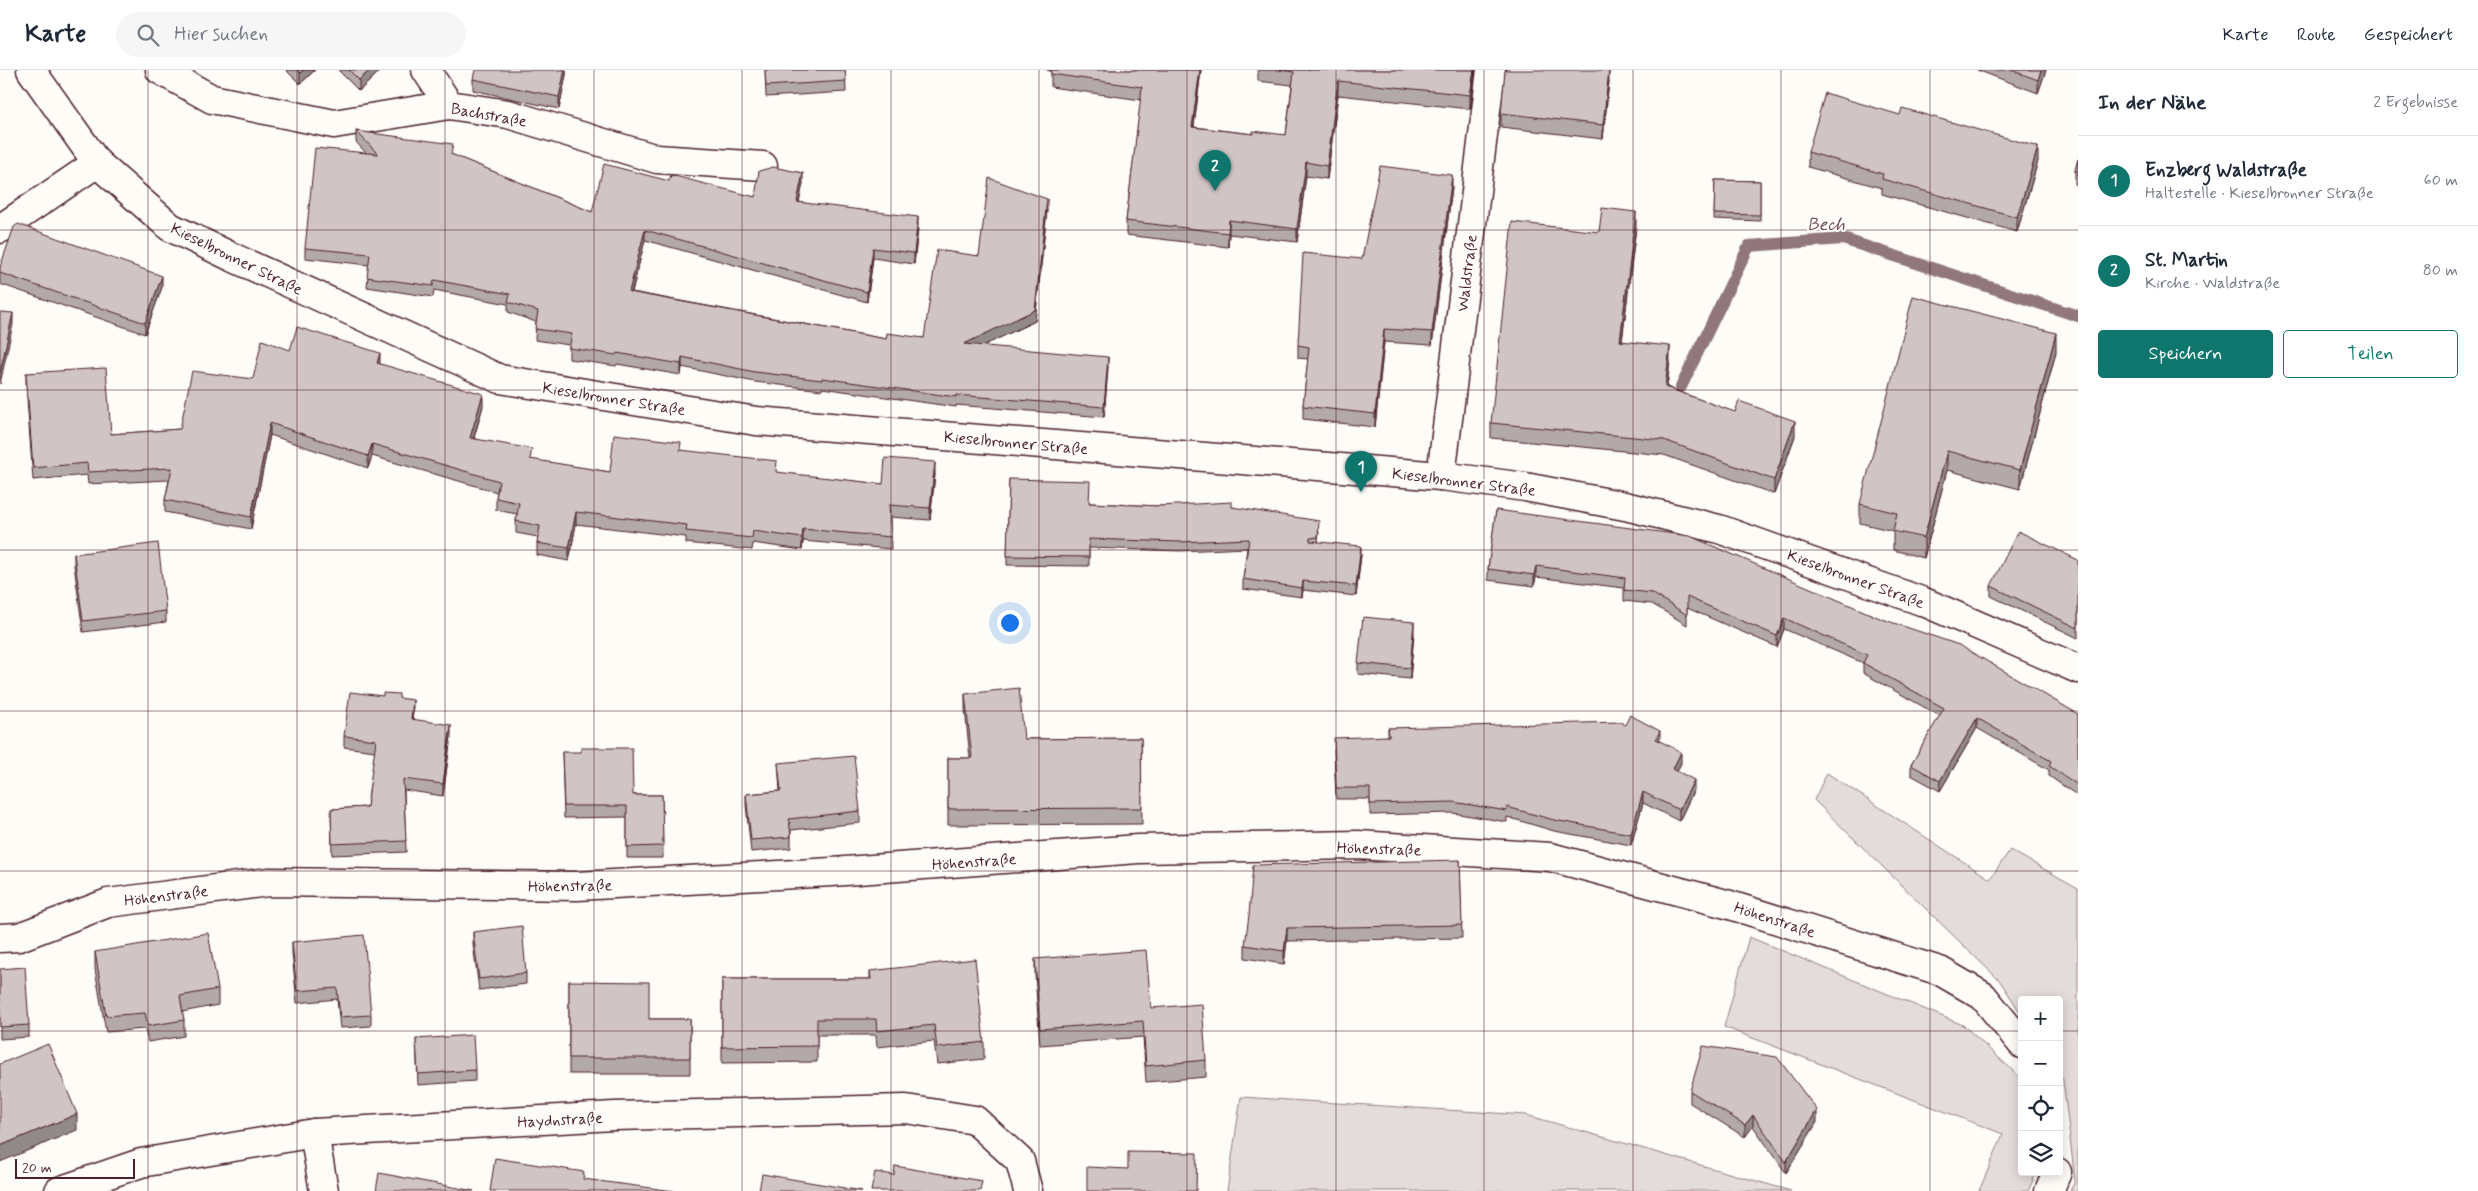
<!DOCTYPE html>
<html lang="de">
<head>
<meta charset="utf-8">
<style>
  body { margin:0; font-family:Mynerve,sans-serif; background:#f6f6f7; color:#1f2937 }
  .controls { position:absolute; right:15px; bottom:15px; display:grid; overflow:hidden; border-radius:5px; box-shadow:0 2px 12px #0003 }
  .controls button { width:45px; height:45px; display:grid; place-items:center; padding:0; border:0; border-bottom:1px solid #e0e1e3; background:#fff; color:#1f2937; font:25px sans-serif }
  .scale { position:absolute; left:15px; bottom:12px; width:120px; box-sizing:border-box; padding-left:5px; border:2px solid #4a1f2b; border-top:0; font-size:14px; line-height:18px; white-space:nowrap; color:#4a1f2b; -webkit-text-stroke:4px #fdfcf7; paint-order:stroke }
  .you { position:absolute; left:1009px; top:552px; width:18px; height:18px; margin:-12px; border:4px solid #fff; border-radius:50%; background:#1a73e8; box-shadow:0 0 0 8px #1a73e833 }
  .badge { display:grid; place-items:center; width:32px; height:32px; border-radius:50%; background:#0f766e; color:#fff; font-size:16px; font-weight:700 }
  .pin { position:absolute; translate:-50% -41px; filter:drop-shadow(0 1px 2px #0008) }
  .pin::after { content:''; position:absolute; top:26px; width:18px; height:15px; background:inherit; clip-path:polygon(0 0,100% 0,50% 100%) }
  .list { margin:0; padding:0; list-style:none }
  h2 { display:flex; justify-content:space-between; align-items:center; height:65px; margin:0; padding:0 20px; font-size:21px }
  h2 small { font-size:16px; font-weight:400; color:#747a83 }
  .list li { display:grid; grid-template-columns:32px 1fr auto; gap:15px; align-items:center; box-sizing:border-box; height:90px; padding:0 20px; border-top:1px solid #e0e1e3 }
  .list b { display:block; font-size:19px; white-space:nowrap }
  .list p { margin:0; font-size:16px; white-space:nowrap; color:#747a83 }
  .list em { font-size:16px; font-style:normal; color:#747a83 }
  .actions { display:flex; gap:10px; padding:15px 20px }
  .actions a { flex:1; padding:11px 0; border:1px solid #0f766e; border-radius:5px; text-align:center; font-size:18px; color:#0f766e }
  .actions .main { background:#0f766e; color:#fff }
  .icon { flex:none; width:28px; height:28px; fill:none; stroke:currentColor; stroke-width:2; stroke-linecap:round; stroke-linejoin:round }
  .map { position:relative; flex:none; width:2078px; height:1121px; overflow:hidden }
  header { display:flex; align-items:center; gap:30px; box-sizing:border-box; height:70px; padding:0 25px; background:#fff; border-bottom:1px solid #e0e1e3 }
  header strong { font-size:24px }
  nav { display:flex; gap:28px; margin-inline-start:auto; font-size:18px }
  .search { width:350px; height:45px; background:#f6f6f7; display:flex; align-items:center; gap:12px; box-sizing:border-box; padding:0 18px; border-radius:28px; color:#747a83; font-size:19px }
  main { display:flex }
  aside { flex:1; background:#fff }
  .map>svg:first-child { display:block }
  .green { fill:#e3dcda; stroke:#967e82 }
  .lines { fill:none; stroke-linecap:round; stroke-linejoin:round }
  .stream { stroke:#91777b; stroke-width:12 }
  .street-casing { stroke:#4a1f2b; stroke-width:31 }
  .secondary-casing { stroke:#4a1f2b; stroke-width:31 }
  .street { stroke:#fdfcf7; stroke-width:28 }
  .secondary { stroke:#fdfcf7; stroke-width:28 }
  .wall { fill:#b3a9a9; stroke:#4a1f2b }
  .shaded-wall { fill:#928a89; stroke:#4a1f2b }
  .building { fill:#d0c5c4; stroke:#4a1f2b }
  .grid { fill:none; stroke:#4a1f2b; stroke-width:1; stroke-opacity:0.55 }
  .labels { text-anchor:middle; stroke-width:4; stroke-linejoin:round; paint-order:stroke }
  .street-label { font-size:16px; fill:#4a1f2b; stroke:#fdfcf7 }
  .water-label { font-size:18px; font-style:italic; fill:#73525a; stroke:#fdfcf7 }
</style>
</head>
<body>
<header>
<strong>Karte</strong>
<div class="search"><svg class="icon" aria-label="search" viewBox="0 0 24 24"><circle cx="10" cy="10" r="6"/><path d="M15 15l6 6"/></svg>Hier suchen</div>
<nav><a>Karte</a><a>Route</a><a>Gespeichert</a></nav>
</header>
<main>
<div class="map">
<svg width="2078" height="1121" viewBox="0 0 2078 1121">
  <rect width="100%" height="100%" fill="#fdfcf7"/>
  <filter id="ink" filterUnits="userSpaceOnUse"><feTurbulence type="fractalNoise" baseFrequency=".02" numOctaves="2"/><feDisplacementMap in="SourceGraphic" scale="10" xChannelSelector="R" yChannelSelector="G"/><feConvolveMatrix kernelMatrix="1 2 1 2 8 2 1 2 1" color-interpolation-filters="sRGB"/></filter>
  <g filter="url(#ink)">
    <g class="green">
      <polygon points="1827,703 1990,809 2010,780 2078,818 2078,1121 2070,1121 2075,1111 2063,1010 2059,1004 2059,930 2022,930 2022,945 2000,911 1814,730"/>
      <polygon points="1749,867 1963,955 2022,1009 2022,1102 2037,1102 2028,1121 1979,1121 2003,1064 1724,957"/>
      <polygon points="1241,1027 1526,1045 1791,1121 1227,1121"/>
    </g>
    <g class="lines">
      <polyline class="stream" points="1681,317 1749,176 1843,169 2078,246"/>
      <defs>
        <g id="street">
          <polyline points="160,0 212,29 334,54 449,35 508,44 657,89 763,96"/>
          <polyline points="426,0 449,35"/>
          <polyline points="0,159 97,93"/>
          <polyline points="1441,406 1491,0"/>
          <polyline points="0,868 19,867 108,833 269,812 577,816 832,802 1138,779 1358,775 1550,787 1730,835 1940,901 1983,926 2022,974"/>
          <polyline points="314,1063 324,1121"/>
          <polyline points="59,1121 141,1093 314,1063 614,1046 906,1039 975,1050 1020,1091 1028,1121"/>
          <polyline points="2049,1121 2057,1102"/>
        </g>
        <polyline id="secondary" points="31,0 97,93 170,157 232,187 500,309 756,351 1441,406 1525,417 1625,436 1719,459 1924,532 2078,599"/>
      </defs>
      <use href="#street" class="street-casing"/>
      <use href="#secondary" class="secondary-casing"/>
      <use href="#street" class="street"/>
      <use href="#secondary" class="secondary"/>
    </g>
    <g class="wall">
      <polygon points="286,0 315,0 300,14"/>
      <polygon points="338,0 381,0 359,21"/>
      <polygon points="566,0 566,5 559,39 473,20 473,9"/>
      <polygon points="765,0 845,0 846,22 766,27"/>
      <polygon points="1047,0 1201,0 1194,57 1253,64 1286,65 1292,15 1258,11 1258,0 1475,0 1470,39 1338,25 1327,109 1306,106 1297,172 1229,164 1228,177 1126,165 1126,151 1141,30 1051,17 1051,1"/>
      <polygon points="1977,0 2046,0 2038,23"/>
      <polygon points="1609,11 1603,69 1501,57 1501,43"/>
      <polygon points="356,61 453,85 592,142 669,111 755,127 803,113 799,132 918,158 914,194 873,188 867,232 645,170 632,222 886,269 924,268 979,186 1047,140 1035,251 982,276 1108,297 1104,347 956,335 956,337 822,318 822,320 755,312 682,297 681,305 617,294 616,296 569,289 569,275 535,270 536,252 508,242 508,234 434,220 433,227 367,217 369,195 305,188 305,178 366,83 356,72"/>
      <polygon points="1808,82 2038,91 2017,162 1882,124 1882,118 1808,97"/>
      <polygon points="2078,89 2078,115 2075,114 2075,101"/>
      <polygon points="1715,110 1760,111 1760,151 1714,149"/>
      <polygon points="1452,117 1432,275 1384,272 1375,357 1303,349 1303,336 1308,289 1298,288 1298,275 1362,189"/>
      <polygon points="1636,157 1622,272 1670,291 1667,317 1795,366 1774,424 1664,385 1491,368 1491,353 1599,162"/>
      <polygon points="0,197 162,217 145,264 0,214"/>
      <polygon points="290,280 380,294 483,336 474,368 532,390 610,402 681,380 777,403 883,414 935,404 930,450 890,447 891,479 803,471 802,480 753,473 752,480 686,473 686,467 576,454 569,491 537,485 537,473 538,467 516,463 516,451 517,444 496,440 496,428 497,422 372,386 368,398 270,365 251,459 165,442 165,430 169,410 88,414 87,405 33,410 26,315 26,303 111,364 180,359 253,309"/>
      <polygon points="2056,282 2020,419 1947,400 1924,488 1893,480 1893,461 1860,453 1860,434"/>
      <polygon points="1009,409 1090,433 1160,436 1232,437 1319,461 1318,472 1361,485 1356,526 1303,520 1302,527 1243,519 1243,509 1247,478 1180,481 1089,478 1089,496 1007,495"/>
      <polygon points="1496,440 2078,644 2078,726 2049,706 2049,700 1977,658 1940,721 1911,705 1911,695 1940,646 1863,603 1863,593 1784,559 1777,577 1687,538 1687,555 1652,534 1624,531 1624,518 1536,507 1534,516 1488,510 1488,499"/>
      <polygon points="74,484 166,541 166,552 83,562 74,495"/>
      <polygon points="2078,490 2078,568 1991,526 1991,516"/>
      <polygon points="1414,563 1410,609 1358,604 1358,593"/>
      <polygon points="965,624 1024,669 1141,668 1142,754 948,755 948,688 970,688 965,639"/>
      <polygon points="399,628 413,641 412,649 451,666 443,726 404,720 406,782 332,785 331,739 367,737 375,681 344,677 344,666"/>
      <polygon points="1388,658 1660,671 1681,693 1677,701 1694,720 1679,751 1643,733 1631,775 1554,761 1507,747 1507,752 1453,743 1370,745 1370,729 1336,729 1334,679 1388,666"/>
      <polygon points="562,682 633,725 662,725 663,788 627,788 627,747 564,748"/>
      <polygon points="778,693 860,741 860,753 791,760 791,778 751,782 746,735 746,724 780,721"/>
      <polygon points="1460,790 1462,868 1287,871 1284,894 1245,888 1245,875"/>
      <polygon points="473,862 526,903 526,914 479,920 473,874"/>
      <polygon points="292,872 371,945 371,956 340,958 337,929 297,933 292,883"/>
      <polygon points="95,882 218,919 218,935 182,942 184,950 184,966 148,972 145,959 106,962 95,899"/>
      <polygon points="1035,889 1151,938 1206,990 1206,1007 1146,1012 1143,967 1040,975 1035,905"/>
      <polygon points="0,899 29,955 29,967 0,969"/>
      <polygon points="870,901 984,972 984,989 937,994 934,971 877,977 876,965 817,965 817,992 722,993 722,909 870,909"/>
      <polygon points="569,911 649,949 690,949 690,1004 569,1004"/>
      <polygon points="416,969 475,1000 475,1011 418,1015"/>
      <polygon points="1690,1021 1817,1052 1786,1103 1753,1056 1745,1067 1690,1033"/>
    </g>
    <g class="shaded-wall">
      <polygon points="304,0 315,0 300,14 300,3"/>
      <polygon points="370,0 381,0 359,21 359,10"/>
      <polygon points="565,0 566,0 566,5 559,39 559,27"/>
      <polygon points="1200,0 1201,0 1192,70 1192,57"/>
      <polygon points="1474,0 1475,0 1470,39 1470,25"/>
      <polygon points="1609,0 1609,11 1603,69 1603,55"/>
      <polygon points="2041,0 2046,0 2038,23 2038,10"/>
      <polygon points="1338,11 1338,25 1327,109 1327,96"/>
      <polygon points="2038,77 2038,91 2017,162 2017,147"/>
      <polygon points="1306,92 1306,106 1297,172 1297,159"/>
      <polygon points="803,103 803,113 797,142 797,132"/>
      <polygon points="1452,105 1452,117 1432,275 1432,262"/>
      <polygon points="1047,129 1047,140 1035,251 964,285 964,274"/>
      <polygon points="1636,142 1636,157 1620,286 1620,271"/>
      <polygon points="918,147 918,158 914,194 914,183"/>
      <polygon points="1229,150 1229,164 1228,177 1228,163"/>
      <polygon points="645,160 645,170 629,232 629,222"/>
      <polygon points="873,178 873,188 867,232 867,222"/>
      <polygon points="162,206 162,217 145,264 145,253"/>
      <polygon points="13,243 13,254 0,314 0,303"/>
      <polygon points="1384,259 1384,272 1375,357 1375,344"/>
      <polygon points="2056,263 2056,282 2020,419 2020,400"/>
      <polygon points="1670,276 1670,291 1665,332 1665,317"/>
      <polygon points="380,283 380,295 377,293"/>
      <polygon points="682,287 682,297 681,305 681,294"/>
      <polygon points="1108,287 1108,297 1104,347 1104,337"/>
      <polygon points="483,324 483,336 470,380 470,368"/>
      <polygon points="1795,351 1795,366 1774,424 1774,410"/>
      <polygon points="270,353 270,365 251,459 251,447"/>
      <polygon points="372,374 372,386 368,398 368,386"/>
      <polygon points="1947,381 1947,400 1924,488 1924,468"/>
      <polygon points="935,392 935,404 930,450 930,438"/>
      <polygon points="576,442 576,454 569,491 569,478"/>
      <polygon points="803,459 803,471 802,480 802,468"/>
      <polygon points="1361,476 1361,485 1356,526 1356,516"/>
      <polygon points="1536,496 1536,507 1534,516 1534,505"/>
      <polygon points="1303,511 1303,520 1302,527 1302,518"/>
      <polygon points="1784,548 1784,559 1777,577 1777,566"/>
      <polygon points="1414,552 1414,563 1410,609 1410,598"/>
      <polygon points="413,630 413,641 411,661 411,649"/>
      <polygon points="1977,648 1977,658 1940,721 1940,711"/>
      <polygon points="451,655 451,666 443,726 443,714"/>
      <polygon points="1660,661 1660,672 1656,669"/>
      <polygon points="1681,682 1681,693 1673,710 1673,699"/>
      <polygon points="1694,710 1694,720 1679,751 1679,740"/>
      <polygon points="1643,722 1643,733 1631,775 1631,764"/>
      <polygon points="1287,858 1287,871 1284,894 1284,881"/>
      <polygon points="1817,1040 1817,1052 1786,1103 1786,1092"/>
      <polygon points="77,1044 77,1060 0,1092 0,1076"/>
      <polygon points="1753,1045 1753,1056 1745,1067 1745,1055"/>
    </g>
    <g class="building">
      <polygon points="297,0 304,0 300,3"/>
      <polygon points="349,0 370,0 359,10"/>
      <polygon points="475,0 565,0 559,27 473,9"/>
      <polygon points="765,0 845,0 846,11 766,16"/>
      <polygon points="1051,0 1200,0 1192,57 1253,64 1253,61 1286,65 1294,2 1280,0 1474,0 1470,25 1338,11 1327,96 1306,92 1297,159 1229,150 1228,163 1126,151 1142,17 1051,4"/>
      <polygon points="1505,0 1609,0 1603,55 1501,43"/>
      <polygon points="2011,0 2041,0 2038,10"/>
      <polygon points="1825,23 1900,45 1902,38 2038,77 2017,147 1882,109 1883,104 1808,82"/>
      <polygon points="356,61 453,74 451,84 592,142 604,94 669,111 671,105 755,127 759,101 773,97 803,103 797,132 918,147 914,183 873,178 867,222 645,160 629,222 886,269 887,263 924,268 937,180 979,186 989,108 1047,129 1035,240 964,274 1108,287 1104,337 956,325 956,327 822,308 822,310 755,302 682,287 681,294 617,283 616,285 569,278 572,264 535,259 538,241 508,232 510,224 434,210 433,216 367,207 370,184 305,178 315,78 378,84"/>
      <polygon points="2078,89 2078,101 2075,101"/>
      <polygon points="1380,96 1452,105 1432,262 1384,259 1375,344 1303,336 1309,277 1298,275 1303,183 1362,189"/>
      <polygon points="1715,110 1760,111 1760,145 1714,144"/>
      <polygon points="1602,138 1636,142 1620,271 1670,276 1665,317 1735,342 1739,331 1795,351 1774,410 1664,370 1491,353 1512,152 1599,162"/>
      <polygon points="18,154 162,206 145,253 0,203 0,197 14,157"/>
      <polygon points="1913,226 2056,263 2020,400 1947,381 1924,468 1893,461 1897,443 1860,434"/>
      <polygon points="0,242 13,243 0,303"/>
      <polygon points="297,257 380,283 377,293 483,324 470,368 532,379 530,389 610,402 614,364 681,372 680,380 777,391 776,402 883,414 885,388 935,392 930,438 889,435 891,467 803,459 802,468 753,461 752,468 686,461 687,455 576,442 569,478 537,473 540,456 516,451 519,433 496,428 499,411 372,374 368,386 270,353 251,447 165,430 172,398 88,402 87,393 33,398 26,303 106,298 111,364 180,359 192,301 253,309 262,270 290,280"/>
      <polygon points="1009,409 1090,411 1089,433 1160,436 1232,432 1232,437 1319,451 1318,467 1310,468 1310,471 1361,476 1356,516 1303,511 1302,518 1243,509 1249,469 1180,472 1089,469 1089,487 1007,486"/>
      <polygon points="1496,440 1690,466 1882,549 1959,575 2078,644 2078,715 2049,696 2051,691 1977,648 1940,711 1911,695 1944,638 1863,593 1867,585 1784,548 1777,566 1687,527 1687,545 1652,523 1624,520 1625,508 1536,496 1534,505 1488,499"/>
      <polygon points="2018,461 2078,490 2078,558 1991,516"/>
      <polygon points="158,473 166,541 83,551 74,484"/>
      <polygon points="1363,547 1414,552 1410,598 1358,593"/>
      <polygon points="1019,618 1024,669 1141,668 1142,738 948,739 948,688 972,688 965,624"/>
      <polygon points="350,622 383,626 383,623 399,624 399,628 413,630 411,649 451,655 443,714 403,709 406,771 332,774 331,739 367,737 376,670 344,666"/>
      <polygon points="1630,645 1660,661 1656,669 1681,682 1673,699 1694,710 1679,740 1643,722 1631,764 1554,750 1507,737 1507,741 1453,732 1370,734 1370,718 1336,718 1334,668 1389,666 1388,658 1621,652 1625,655"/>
      <polygon points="581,678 632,678 633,725 662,725 663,776 627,777 627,736 564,736 562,682 581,682"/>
      <polygon points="854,686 860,741 789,749 791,767 751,770 746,724 781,721 778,693"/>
      <polygon points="1460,790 1462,855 1287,858 1284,881 1245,875 1249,845 1253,795"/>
      <polygon points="522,856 526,903 479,909 473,862"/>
      <polygon points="208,863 218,919 180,926 184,950 148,956 145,943 106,946 95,882"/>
      <polygon points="364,865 371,945 340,947 337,918 297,921 292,872"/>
      <polygon points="1146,880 1151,938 1202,934 1206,990 1146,996 1143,951 1040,959 1035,889"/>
      <polygon points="975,889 984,972 937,978 934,955 877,961 876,949 817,949 817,976 722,977 722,909 871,909 870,901"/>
      <polygon points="25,897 29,955 0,957 0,899"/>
      <polygon points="569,911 649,912 649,949 690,949 690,988 569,988"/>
      <polygon points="473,965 475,1000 418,1004 416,969"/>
      <polygon points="48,974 77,1044 0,1076 0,994"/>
      <polygon points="1703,976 1777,987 1817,1040 1786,1092 1753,1045 1745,1055 1690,1021"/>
      <polygon points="1128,1082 1197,1083 1196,1121 1087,1121 1087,1097 1128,1099"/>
      <polygon points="495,1088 584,1102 583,1109 674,1121 490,1121"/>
      <polygon points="895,1096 982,1111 980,1121 871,1121 875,1102 894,1105"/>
      <polygon points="379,1103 474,1121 376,1121"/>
      <polygon points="762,1104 862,1121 759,1121"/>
    </g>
  </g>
  <path class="grid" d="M148,0v1121M297,0v1121M445,0v1121M594,0v1121M742,0v1121M891,0v1121M1039,0v1121M1187,0v1121M1336,0v1121M1484,0v1121M1633,0v1121M1781,0v1121M1930,0v1121M0,160h2078M0,320h2078M0,480h2078M0,641h2078M0,801h2078M0,961h2022M2059,961h19"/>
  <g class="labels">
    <g class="street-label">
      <text transform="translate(489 44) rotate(10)" y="6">Bachstraße</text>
      <text transform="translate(237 188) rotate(26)" y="6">Kieselbronner Straße</text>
      <text transform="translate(1466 203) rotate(-83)" y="6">Waldstraße</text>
      <text transform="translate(614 328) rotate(9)" y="6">Kieselbronner Straße</text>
      <text transform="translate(1016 372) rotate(5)" y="6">Kieselbronner Straße</text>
      <text transform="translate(1464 411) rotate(7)" y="6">Kieselbronner Straße</text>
      <text transform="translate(1856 508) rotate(20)" y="6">Kieselbronner Straße</text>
      <text transform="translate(1379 778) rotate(2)" y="6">Höhenstraße</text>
      <text transform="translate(974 791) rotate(-4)" y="6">Höhenstraße</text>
      <text transform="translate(570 815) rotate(-1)" y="6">Höhenstraße</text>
      <text transform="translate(166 825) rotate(-7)" y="6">Höhenstraße</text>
      <text transform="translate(1775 849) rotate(18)" y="6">Höhenstraße</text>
      <text transform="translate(560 1049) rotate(-3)" y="6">Haydnstraße</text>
    </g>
    <g class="water-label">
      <text x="1826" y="160">Bech</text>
    </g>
  </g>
</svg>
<div class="controls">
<button>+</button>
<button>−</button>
<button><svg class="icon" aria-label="locate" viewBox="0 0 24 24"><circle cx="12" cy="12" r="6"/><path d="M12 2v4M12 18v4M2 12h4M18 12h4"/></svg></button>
<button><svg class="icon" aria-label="layers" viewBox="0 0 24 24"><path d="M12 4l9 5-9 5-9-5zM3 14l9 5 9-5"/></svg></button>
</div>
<div class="scale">20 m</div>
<div class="you"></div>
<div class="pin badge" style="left:1361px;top:422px">1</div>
<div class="pin badge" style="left:1215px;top:121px">2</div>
</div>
<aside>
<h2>In der Nähe<small>2 Ergebnisse</small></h2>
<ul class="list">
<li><span class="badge">1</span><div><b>Enzberg Waldstraße</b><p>Haltestelle · Kieselbronner Straße</p></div><em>60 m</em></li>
<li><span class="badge">2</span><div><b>St. Martin</b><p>Kirche · Waldstraße</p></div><em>80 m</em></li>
</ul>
<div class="actions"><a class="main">Speichern</a><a>Teilen</a></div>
</aside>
</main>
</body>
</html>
